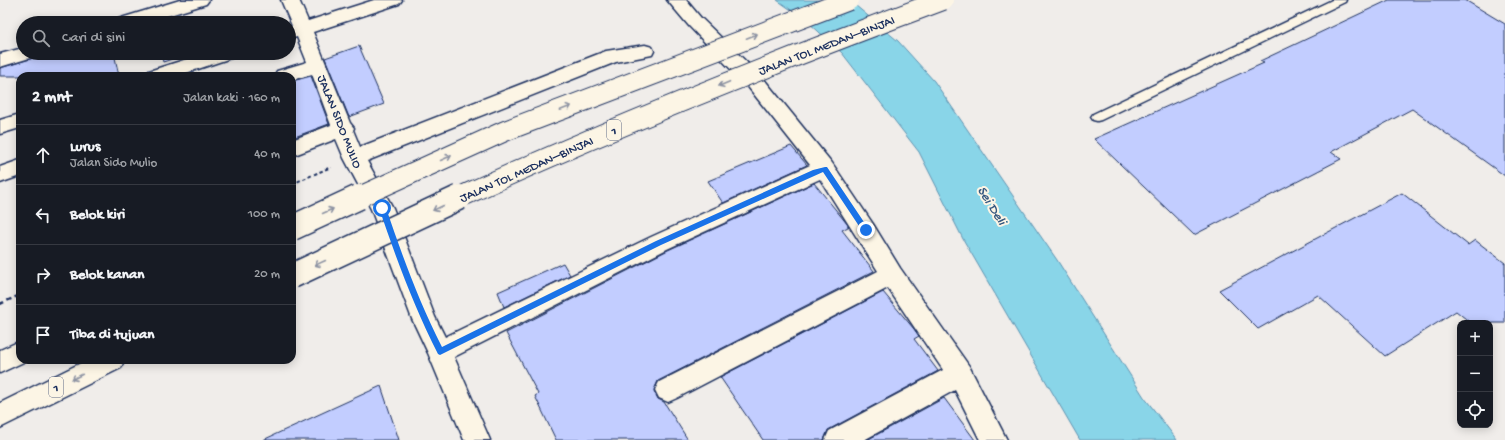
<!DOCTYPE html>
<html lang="id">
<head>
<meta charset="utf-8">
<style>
  body { margin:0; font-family:"Gochi Hand",sans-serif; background:#242831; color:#f1f3f6 }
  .controls { position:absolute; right:12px; bottom:12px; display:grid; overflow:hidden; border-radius:8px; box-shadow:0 2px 10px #0003 }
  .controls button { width:36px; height:36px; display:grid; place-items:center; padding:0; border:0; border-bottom:1px solid #363941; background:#171b24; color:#f1f3f6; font:20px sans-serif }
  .stop { position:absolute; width:12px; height:12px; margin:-9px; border:3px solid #1a73e8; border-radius:50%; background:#fff }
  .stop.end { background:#1a73e8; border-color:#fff; box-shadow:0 1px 4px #0008 }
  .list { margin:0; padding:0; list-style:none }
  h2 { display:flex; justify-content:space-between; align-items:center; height:52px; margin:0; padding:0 16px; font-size:17px }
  h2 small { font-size:13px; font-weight:400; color:#9ea1a6 }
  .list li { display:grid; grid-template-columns:26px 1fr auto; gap:12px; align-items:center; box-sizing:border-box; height:60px; padding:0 16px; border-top:1px solid #363941 }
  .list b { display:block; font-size:15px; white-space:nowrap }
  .list p { margin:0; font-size:13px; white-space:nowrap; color:#9ea1a6 }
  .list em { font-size:13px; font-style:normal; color:#9ea1a6 }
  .icon { flex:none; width:22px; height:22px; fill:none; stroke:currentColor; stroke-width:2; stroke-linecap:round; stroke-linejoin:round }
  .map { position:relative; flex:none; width:1505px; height:440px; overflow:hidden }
  .search { position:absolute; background:#171b24; box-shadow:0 2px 10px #0003; left:16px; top:16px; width:280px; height:44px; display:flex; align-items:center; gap:10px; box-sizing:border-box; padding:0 14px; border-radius:22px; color:#9ea1a6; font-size:15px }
  .panel { position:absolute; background:#171b24; box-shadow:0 2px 10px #0003; left:16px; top:72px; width:280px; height:292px; border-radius:12px }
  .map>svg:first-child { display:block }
  .water { fill:#89d5e8; stroke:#5d93b1 }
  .building { fill:#c2cdff; stroke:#1b2f5e }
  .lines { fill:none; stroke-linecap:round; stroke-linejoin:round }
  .service-casing { stroke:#1b2f5e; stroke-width:3 }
  .minor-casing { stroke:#1b2f5e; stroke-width:3 }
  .motorway-casing { stroke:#1b2f5e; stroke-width:3 }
  .path-far1 { stroke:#1b2f5e; stroke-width:2; stroke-dasharray:3.5 2.5; stroke-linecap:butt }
  .path { stroke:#1b2f5e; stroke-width:2.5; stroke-dasharray:4.5 3.5; stroke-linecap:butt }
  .service { fill:#fcf5e5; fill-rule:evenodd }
  .minor { fill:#fcf5e5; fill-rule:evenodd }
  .motorway { fill:#fcf5e5; fill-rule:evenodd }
  .motorway-bridge-far1-casing { stroke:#1b2f5e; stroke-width:22; stroke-linecap:butt }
  .motorway-bridge-casing { stroke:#1b2f5e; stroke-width:27; stroke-linecap:butt }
  .motorway-bridge-far1 { stroke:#fcf5e5; stroke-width:20 }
  .motorway-bridge { stroke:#fcf5e5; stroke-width:24 }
  .oneway { stroke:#8c92a2 }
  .route { fill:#1a73e8 }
  .labels { text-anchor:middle; stroke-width:4; stroke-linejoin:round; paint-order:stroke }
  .shield { fill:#fcf5e5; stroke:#5e6a86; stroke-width:1 }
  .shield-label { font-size:12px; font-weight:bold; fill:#1b2f5e }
  .street-label { font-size:13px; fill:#1b2f5e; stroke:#fcf5e5 }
  .water-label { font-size:14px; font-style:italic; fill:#365880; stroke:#fcf5e5 }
</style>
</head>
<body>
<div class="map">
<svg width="1505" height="440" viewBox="0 0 1505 440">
  <rect width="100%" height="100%" fill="#f0edea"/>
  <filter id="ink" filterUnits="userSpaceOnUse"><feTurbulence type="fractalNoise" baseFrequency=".025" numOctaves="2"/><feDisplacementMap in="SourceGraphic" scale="8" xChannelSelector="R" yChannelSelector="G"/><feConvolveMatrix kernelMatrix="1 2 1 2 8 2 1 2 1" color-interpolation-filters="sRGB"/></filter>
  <g filter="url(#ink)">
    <polygon class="water" points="777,0 849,0 898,41 934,81 1057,260 1144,397 1177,440 1080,440 963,239 919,152 842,53 807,21"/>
    <g class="building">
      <polygon points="1389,0 1465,0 1505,24 1505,176 1412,109 1331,152 1341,159 1194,235 1094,139 1264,63 1260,61"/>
      <polygon points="359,46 384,104 349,117 325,58"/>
      <polygon points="36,53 114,53 119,76 0,76 0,68 33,58"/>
      <polygon points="161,53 184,53 185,55 163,62"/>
      <polygon points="311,76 329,124 292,138 292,81"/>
      <polygon points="791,146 807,165 723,203 708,181"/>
      <polygon points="814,183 848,225 848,227 842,230 874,271 658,381 654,391 658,399 664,402 688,440 556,440 535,396 538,394 506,333 668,250"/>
      <polygon points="1402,193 1468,245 1475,240 1505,263 1505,323 1471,323 1456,311 1385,356 1318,295 1258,329 1219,290"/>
      <polygon points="563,263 570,275 504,307 498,292"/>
      <polygon points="883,292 914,329 919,336 914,339 938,371 828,430 824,440 763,440 720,377"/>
      <polygon points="381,386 399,440 263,440"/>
      <polygon points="944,398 975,440 867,440"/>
    </g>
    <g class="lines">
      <defs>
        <polygon id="service" points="1332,0 1346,0 1345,2 1101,120 1097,121 1093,120 1091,117 1093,114"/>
        <g id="minor">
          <polygon points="180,0 209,0 206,4 144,23 115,23 118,19"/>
          <polygon points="281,0 299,0 308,21 374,0 402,0 399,4 313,32 350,123 354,128 353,130 360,147 606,51 645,45 652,47 654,51 652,55 616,62 367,161 393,208 435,317 445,337 651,237 810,165 749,88 689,26 667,0 686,0 701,18 763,78 832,163 873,224 900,268 969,366 1007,440 980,440 955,390 864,440 825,440 829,431 943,370 888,288 677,398 668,402 659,398 655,390 659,382 878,271 820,179 667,249 454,357 490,440 464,440 428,353 412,319 371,209 344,158 336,139 292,156 292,140 331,125 312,74 292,80 292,76 274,76 277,71 307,62 297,37 289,39 289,27 292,26"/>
          <polygon points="23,48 23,53 35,53 33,57 0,67 0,54"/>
          <polygon points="206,53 236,53 234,57 177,76 146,76 149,71"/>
          <polygon points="20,114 20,128 0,134 0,120"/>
          <polygon points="20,160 20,176 0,183 0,167"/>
        </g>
        <g id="motorway">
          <polygon points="20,341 20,360 28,360 0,373 0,350"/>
          <polygon points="87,360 124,360 121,368 0,428 0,403"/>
        </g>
      </defs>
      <use href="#service" class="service-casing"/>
      <use href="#minor" class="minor-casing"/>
      <use href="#motorway" class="motorway-casing"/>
      <polyline class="path-far1" points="292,184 331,167"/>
      <polyline class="path" points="0,304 20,295"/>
      <use href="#service" class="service"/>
      <use href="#minor" class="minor"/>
      <use href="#motorway" class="motorway"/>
      <defs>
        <g id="motorway-bridge-far1">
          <polyline points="357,198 505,131 849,0"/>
          <path d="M458,198c158,-73 321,-137 485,-198"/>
        </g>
        <g id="motorway-bridge">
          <polyline points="292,228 359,197"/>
          <polyline points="292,276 460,197"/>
        </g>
      </defs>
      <use href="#motorway-bridge-far1" class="motorway-bridge-far1-casing"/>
      <use href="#motorway-bridge" class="motorway-bridge-casing"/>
      <use href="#motorway-bridge-far1" class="motorway-bridge-far1"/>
      <use href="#motorway-bridge" class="motorway-bridge"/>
    </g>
    <defs><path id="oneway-shaft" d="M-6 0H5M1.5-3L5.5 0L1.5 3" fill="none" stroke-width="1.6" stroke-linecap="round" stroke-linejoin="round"/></defs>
    <g class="oneway">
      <use href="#oneway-shaft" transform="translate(752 36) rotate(-21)"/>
      <use href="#oneway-shaft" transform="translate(724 84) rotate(157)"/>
      <use href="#oneway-shaft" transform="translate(566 108) rotate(-21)"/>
      <use href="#oneway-shaft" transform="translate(446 158) rotate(-24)"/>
      <use href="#oneway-shaft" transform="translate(438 208) rotate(155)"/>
      <use href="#oneway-shaft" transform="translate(328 211) rotate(-24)"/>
      <use href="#oneway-shaft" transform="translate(320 263) rotate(155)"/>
      <use href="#oneway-shaft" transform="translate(77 377) rotate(153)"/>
    </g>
  </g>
  <path class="route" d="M825,167h2l41,61v4h-5l-40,-60 -162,73 -221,110 -2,-1c-24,-47 -42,-96 -59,-146l3,-3 4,3c16,47 33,94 56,139l214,-106 157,-71z"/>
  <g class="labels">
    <g class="shield">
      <rect x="607" y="120" width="14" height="20" rx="3"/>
      <rect x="49" y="377" width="14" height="20" rx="3"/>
    </g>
    <g class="shield-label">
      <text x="614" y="134">1</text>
      <text x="56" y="391">1</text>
    </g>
    <g class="street-label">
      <text transform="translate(826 44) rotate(-21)" y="5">JALAN TOL MEDAN–BINJAI</text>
      <text transform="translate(341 121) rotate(68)" y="5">JALAN SIDO MULIO</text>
      <text transform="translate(526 168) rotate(-24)" y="5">JALAN TOL MEDAN–BINJAI</text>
    </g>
    <g class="water-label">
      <text transform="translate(993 205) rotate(58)" y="5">Sei Deli</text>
    </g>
  </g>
</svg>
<div class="controls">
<button>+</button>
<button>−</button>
<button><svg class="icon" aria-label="locate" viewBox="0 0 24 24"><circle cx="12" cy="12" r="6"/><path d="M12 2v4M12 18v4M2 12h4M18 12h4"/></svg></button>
</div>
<div class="stop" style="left:382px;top:208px"></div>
<div class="stop end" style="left:866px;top:230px"></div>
<div class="search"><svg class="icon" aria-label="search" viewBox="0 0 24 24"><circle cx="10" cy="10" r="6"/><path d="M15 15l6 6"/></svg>Cari di sini</div>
<section class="panel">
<h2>2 mnt<small>Jalan kaki · 160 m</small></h2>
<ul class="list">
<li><svg class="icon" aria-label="ahead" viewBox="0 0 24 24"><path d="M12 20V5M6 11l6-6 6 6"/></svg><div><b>Lurus</b><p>Jalan Sido Mulio</p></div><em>40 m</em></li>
<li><svg class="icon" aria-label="left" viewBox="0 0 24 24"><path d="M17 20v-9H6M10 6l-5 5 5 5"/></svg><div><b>Belok kiri</b></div><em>100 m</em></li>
<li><svg class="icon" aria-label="right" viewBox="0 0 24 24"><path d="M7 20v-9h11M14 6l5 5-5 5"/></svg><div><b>Belok kanan</b></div><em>20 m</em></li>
<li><svg class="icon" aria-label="arrive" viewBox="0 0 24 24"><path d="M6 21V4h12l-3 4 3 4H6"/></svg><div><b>Tiba di tujuan</b></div></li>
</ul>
</section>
</div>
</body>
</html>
